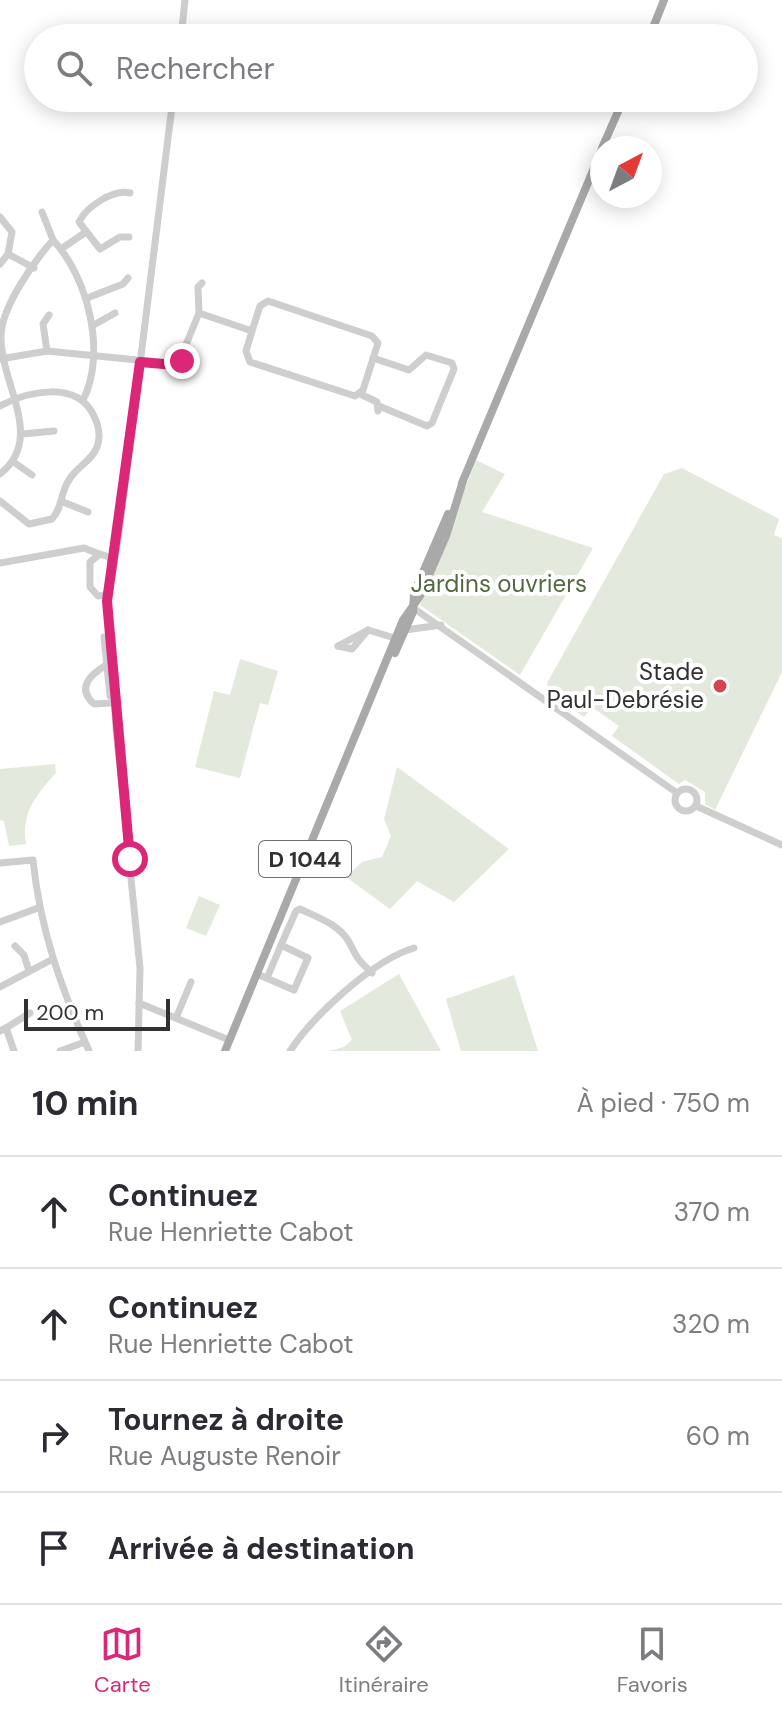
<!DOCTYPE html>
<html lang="fr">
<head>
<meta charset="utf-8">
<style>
  body { margin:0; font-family:"DM Sans",sans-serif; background:#f7f7f7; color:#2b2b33 }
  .compass { position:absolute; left:590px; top:136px; width:72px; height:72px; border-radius:50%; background:#fff; box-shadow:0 4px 20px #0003; rotate:41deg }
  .scale { position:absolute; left:24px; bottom:20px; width:146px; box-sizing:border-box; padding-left:8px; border:4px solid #313131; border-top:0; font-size:22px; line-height:28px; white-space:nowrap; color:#313131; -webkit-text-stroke:6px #fff; paint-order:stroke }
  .stop { position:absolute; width:24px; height:24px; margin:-18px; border:6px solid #db2777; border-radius:50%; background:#fff }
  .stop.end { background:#db2777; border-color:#fff; box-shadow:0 2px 8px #0008 }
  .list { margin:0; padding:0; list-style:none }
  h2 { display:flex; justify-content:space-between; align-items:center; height:104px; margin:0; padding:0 32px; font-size:34px }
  h2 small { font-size:26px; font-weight:400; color:#7c7c81 }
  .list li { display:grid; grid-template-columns:52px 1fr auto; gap:24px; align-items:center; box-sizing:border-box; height:112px; padding:0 32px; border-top:2px solid #e1e1e2 }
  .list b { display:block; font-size:30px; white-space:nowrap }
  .list p { margin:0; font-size:26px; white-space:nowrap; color:#7c7c81 }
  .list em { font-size:26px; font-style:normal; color:#7c7c81 }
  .icon { flex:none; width:44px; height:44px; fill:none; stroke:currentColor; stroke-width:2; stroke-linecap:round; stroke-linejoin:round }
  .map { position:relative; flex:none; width:782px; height:1051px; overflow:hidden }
  .search { position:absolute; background:#fff; box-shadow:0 4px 20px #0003; left:24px; right:24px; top:24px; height:88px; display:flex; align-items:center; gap:20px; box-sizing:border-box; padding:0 28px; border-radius:44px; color:#7c7c81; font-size:30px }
  .sheet { height:552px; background:#fff }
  nav { display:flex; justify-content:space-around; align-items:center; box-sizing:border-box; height:112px; border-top:2px solid #e1e1e2; background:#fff; font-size:22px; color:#7c7c81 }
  nav a { display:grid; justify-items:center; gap:4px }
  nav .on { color:#db2777 }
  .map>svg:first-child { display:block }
  .green { fill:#e4e9dd }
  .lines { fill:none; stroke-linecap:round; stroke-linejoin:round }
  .minor { stroke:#cecece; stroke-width:7 }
  .major { stroke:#a9a9a9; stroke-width:8 }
  .route { stroke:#db2777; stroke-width:10 }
  .poi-dot { fill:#d54551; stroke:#fff; stroke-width:3 }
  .labels { text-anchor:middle; stroke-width:8; stroke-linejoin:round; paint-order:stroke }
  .shield { fill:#fff; stroke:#6f6f6f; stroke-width:2 }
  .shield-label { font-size:22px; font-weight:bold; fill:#313131 }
  .park-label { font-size:24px; fill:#546942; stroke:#fff }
  .poi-label { font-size:24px; fill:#313131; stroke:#fff; text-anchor:end }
</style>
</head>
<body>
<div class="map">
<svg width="782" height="1051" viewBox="0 0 782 1051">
  <rect width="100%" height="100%" fill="#fff"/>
  <g class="green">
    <polygon points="476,460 505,474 482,512 593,548 520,675 420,605"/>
    <polygon points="682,468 779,519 774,535 782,538 782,672 715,810 705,804 705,792 685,780 679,784 612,736 619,726 592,707 584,717 549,693 547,683 664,474"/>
    <polygon points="240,659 278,671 268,705 260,703 240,778 195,767 214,691 230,695"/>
    <path d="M55,764l1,9c-20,22 -35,40 -30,71l-17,2 -5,-25 -4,-1v-51z"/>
    <polygon points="397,767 509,849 454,902 417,881 390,909 346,877 362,862 382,857 391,836 384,819"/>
    <polygon points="199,896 220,905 206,936 186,928"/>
    <polygon points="399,974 441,1051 329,1051 344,1047 352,1040 340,1011"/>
    <polygon points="514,975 538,1051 461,1051 446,999"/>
  </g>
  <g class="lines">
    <g class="minor">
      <polyline points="181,38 185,0"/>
      <polyline points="0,217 12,232 8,254 0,264"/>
      <path d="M129,237h-9l-20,12 -21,-27c7,-15 34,-33 51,-29"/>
      <path d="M53,240c35,37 54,113 30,160"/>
      <polyline points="61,249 86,232"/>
      <polyline points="8,254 34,268"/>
      <polyline points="87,298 123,284 128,278"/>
      <polyline points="199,313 198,287 202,283"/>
      <polyline points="92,326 115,313"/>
      <polyline points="47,351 43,324 49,315"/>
      <polyline points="373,358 409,370 426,355 452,363 454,369 432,423 427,426 379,406"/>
      <polyline points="0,359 47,351 178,364 199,313 252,331 260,306 268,301 372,336 378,343 363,390 355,396 250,362 246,351 252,331"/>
      <polyline points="360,394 377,402 378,411"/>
      <path d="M0,406c28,-15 77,-26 94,10 5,10 7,20 3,31 -5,14 -21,20 -28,33 -9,13 -6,27 -17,39l-23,5 -29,-23"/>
      <polyline points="22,434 54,431"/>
      <polyline points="15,463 32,475"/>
      <path d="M0,474c46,-36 0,-90 1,-138 0,-28 33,-75 52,-96l-11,-28"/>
      <polyline points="63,502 88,512"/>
      <path d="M111,562l-2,-5 -9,-3 -10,8v25l8,9 8,-1c7,-9 8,-40 12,-54l55,-443"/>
      <polyline points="0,563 84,548 99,554"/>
      <polyline points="108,593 116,729 140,968 138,1051"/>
      <polyline points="412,607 677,793"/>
      <polyline points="405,630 441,625"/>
      <polyline points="104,637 110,696"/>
      <polyline points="338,646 368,630 398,639"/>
      <polyline points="338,646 352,649 368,630"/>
      <path d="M106,665c-16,10 -30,23 -12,39l17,-1"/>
      <circle cx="686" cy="800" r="11"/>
      <polyline points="696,806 782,845"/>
      <path d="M0,863l33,-3c7,69 28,128 56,191"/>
      <polyline points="0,922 38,908"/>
      <path d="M281,945l15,-34 4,-2c17,8 40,16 49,33 9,17 7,16 23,31"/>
      <polyline points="15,946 24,955 29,971"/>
      <polyline points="257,974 294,990 308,958 281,945 267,978"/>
      <polyline points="0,987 51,960"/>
      <polyline points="139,1003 229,1040"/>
      <polyline points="176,1018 191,982"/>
      <polyline points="6,1028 30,1013"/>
      <polyline points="0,1031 6,1028 14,1051"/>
      <polyline points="60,1051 85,1042"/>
      <path d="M290,1051c23,-35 83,-91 124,-103"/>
    </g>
    <g class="major">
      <polyline points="649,38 664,0"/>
      <polyline points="602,148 624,98"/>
      <polyline points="462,483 602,149"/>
      <polyline points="395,653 413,612 414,593 448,514"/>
      <polyline points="225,1051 403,620 420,596 446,536 463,481"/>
    </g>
  </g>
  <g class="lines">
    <polyline class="route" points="130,859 107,601 140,362 175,365 182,361"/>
  </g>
  <circle class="poi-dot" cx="720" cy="686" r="8"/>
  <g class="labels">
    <rect class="shield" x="259" y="841" width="92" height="36" rx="6"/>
    <g class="shield-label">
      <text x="305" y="867">D 1044</text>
    </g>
    <g class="park-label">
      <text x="499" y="592">Jardins ouvriers</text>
    </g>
    <g class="poi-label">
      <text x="704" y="680">Stade<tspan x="704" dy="28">Paul-Debrésie</tspan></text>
    </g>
  </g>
</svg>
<svg class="compass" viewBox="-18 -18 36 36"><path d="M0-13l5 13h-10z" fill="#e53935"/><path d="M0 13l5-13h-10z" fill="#7c7c81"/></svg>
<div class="scale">200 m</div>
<div class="stop" style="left:130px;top:859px"></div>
<div class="stop end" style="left:182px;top:361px"></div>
<div class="search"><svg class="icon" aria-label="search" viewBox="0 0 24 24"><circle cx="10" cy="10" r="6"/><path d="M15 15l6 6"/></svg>Rechercher</div>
</div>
<section class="sheet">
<h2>10 min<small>À pied · 750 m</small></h2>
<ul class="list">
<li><svg class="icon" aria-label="ahead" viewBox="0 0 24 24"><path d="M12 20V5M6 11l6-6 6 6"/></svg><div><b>Continuez</b><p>Rue Henriette Cabot</p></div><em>370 m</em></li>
<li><svg class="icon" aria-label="ahead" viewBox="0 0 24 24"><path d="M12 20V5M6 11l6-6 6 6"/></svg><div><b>Continuez</b><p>Rue Henriette Cabot</p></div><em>320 m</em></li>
<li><svg class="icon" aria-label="right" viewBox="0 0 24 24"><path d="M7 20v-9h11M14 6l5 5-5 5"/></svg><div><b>Tournez à droite</b><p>Rue Auguste Renoir</p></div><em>60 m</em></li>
<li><svg class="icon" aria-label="arrive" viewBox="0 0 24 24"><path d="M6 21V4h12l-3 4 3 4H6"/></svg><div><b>Arrivée à destination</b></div></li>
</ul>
</section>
<nav>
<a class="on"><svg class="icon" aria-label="map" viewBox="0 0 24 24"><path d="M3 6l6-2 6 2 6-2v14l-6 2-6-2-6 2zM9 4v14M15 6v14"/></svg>Carte</a>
<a><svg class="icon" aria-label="directions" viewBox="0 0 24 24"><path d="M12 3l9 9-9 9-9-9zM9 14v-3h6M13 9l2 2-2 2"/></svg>Itinéraire</a>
<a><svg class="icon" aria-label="saved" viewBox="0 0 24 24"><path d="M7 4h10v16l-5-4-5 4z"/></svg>Favoris</a>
</nav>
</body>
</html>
